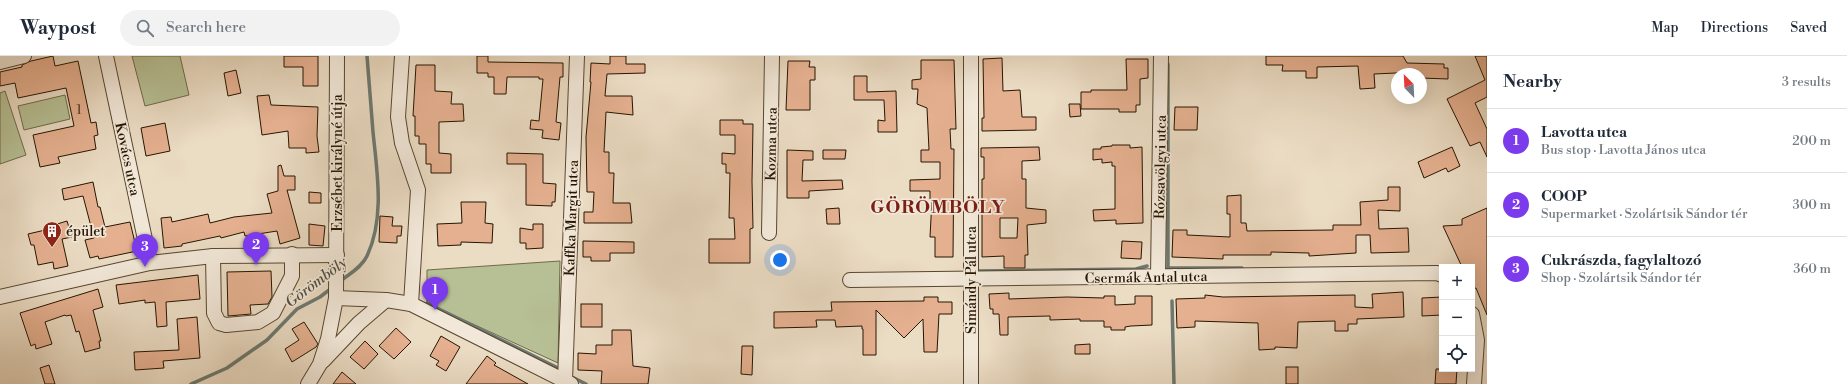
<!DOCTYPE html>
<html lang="en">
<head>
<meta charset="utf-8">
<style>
  body { margin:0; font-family:"Libre Bodoni",serif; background:#f2f2f3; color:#1f2937 }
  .controls { position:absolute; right:12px; bottom:12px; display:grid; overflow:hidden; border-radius:0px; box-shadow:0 4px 16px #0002 }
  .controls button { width:36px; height:36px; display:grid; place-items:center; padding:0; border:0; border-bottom:1px solid #e0e1e3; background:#fff; color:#1f2937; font:20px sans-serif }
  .compass { position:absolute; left:1391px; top:12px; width:36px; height:36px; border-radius:50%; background:#fff; box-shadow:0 4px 16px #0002; rotate:336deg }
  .you { position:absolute; left:780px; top:204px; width:14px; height:14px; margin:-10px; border:3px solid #fff; border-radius:50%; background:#1a73e8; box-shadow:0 0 0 6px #1a73e833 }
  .badge { display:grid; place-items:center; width:26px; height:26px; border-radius:50%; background:#7c3aed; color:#fff; font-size:13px; font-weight:700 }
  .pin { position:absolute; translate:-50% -33px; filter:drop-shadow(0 1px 2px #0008) }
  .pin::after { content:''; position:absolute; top:21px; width:14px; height:12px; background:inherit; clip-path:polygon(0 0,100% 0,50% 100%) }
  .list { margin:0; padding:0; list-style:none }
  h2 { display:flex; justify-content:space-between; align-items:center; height:52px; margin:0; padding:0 16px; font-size:17px }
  h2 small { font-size:13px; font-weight:400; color:#747a83 }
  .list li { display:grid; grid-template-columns:26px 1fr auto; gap:12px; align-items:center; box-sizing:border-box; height:64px; padding:0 16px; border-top:1px solid #e0e1e3 }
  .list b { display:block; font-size:15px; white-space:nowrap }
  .list p { margin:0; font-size:13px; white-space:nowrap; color:#747a83 }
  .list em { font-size:13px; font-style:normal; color:#747a83 }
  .icon { flex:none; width:22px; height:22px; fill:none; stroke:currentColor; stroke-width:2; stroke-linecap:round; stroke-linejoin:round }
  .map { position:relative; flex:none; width:1487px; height:328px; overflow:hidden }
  header { display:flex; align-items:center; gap:24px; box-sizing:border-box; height:56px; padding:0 20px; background:#fff; border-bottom:1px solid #e0e1e3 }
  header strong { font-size:19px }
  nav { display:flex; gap:22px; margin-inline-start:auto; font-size:14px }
  .search { width:280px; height:36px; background:#f2f2f3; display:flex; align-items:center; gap:10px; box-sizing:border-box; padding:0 14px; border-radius:22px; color:#747a83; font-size:15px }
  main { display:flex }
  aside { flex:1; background:#fff }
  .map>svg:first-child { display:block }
  .green { fill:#b7c095; stroke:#6e6a4a }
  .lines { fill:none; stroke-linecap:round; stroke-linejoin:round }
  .stream { stroke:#6c7870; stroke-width:3.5 }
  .building { fill:#e5b090; stroke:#261500; fill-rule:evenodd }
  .minor-casing { stroke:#574731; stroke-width:16 }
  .minor { stroke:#f2e8d9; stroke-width:14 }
  .labels { text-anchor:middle; stroke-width:3.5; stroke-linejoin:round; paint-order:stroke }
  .number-label { font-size:12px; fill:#563c24 }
  .street-label { font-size:14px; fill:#261500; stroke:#f2e8d9 }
  .poi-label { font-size:14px; fill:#261500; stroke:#f2e8d9; text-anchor:start }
  .water-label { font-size:15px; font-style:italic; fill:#4f4f41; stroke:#f2e8d9 }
  .district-label { font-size:18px; font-weight:bold; letter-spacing:1px; fill:#7a1f14; stroke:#f2e8d9 }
</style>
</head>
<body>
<header>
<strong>Waypost</strong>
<div class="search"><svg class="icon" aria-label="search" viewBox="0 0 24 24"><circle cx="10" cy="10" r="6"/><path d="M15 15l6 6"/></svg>Search here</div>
<nav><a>Map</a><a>Directions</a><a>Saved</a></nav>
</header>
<main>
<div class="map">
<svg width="1487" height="328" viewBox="0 0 1487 328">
  <rect width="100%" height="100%" fill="#ebdcc4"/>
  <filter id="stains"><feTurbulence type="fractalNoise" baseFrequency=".005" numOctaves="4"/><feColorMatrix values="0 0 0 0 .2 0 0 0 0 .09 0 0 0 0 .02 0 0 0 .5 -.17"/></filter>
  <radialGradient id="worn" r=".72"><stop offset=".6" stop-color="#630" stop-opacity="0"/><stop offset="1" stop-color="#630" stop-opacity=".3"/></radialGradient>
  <g class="green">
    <polygon points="132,0 180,0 189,39 145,50"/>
    <polygon points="5,35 26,99 0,108 0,37"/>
    <polygon points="65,39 70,63 24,74 18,50"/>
    <polygon points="560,205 558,307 427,247 427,214"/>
  </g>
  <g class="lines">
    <g class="stream">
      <polyline points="1168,8 1168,214"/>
      <polyline points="1168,212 1242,212"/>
      <polyline points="979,215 1136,213 1147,210"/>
      <path d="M341,225c8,-7 21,-14 26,-25 18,-38 10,-84 6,-124 -2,-25 -4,-51 -6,-76"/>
      <polyline points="1172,245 1174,328"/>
      <polyline points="427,247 558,312"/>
      <polyline points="574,322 586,328"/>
      <polyline points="191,328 227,312 267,284 297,253 320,241 333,231"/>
    </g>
  </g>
  <g class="building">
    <polygon points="53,0 55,10 78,5 91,67 96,66 98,79 94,80 96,93 58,101 60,107 40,111 33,79 74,70 66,32 18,42 15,27 0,30 0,16 22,11 22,9 31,5"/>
    <polygon points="284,0 318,0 318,30 303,30 303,11 284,11"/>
    <polygon points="477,0 488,0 488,6 563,7 563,21 560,21 556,66 561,67 559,84 542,82 543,74 530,73 531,64 539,65 543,23 539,23 539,21 507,21 506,38 494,38 494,21 488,21 488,17 477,17"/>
    <polygon points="610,0 626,0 626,8 645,8 645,17 607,18 605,40 632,40 633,59 606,56 604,96 609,96 609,117 614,117 613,147 630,147 632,167 584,167 584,156 593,156 594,136 587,136 586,81 591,26 590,26 591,7 610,8"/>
    <polygon points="1266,0 1403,0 1407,7 1444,8 1444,12 1448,12 1448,23 1421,22 1421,18 1417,18 1417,16 1374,18 1375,32 1360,33 1358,10 1317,11 1317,22 1306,22 1306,15 1282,15 1283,9 1266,9"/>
    <polygon points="1475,0 1487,0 1487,41 1475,47 1487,73 1487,101 1480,86 1470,90 1447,43 1485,24"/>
    <polygon points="1002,2 1003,35 1020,34 1022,61 1036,61 1036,74 982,75 982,62 984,62 983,3"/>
    <polygon points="1126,3 1148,3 1148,22 1140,23 1140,49 1136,49 1136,56 1119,56 1119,53 1081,53 1081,36 1091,36 1091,34 1127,34"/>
    <polygon points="921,4 954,4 956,73 950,73 951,93 954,93 953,201 935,201 935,181 930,181 932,143 930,143 930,135 910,135 910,124 940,123 940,106 921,106 921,94 929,94 927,52 917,48 918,33 912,33 912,24 921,23"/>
    <polygon points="788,5 810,5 809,11 815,11 815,24 810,24 810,54 786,54"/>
    <polygon points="416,9 435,9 435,35 452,36 451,48 463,48 464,65 439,66 439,97 451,98 451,117 431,117 431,108 426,108 426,88 419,88 419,80 415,80 415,60 413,60"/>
    <polygon points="236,14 241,37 228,40 224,17"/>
    <polygon points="854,20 867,20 867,36 896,35 897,76 878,76 878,64 885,65 884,44 854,44"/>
    <polygon points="269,39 271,49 318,51 317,80 319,96 306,97 306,92 289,92 288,75 262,79 257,40"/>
    <polygon points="1069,48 1080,48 1081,60 1070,61"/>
    <polygon points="1175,51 1198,51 1197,74 1174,74"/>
    <polygon points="720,64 743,64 743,68 753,68 752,125 753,172 750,173 750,207 709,207 709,183 735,183 734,162 729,162 730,117 726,117 726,108 722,108 722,97 735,98 735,79 720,79"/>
    <polygon points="165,67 170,95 146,100 141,72"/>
    <polygon points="1112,89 1130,89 1130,92 1142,91 1143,167 1116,168 1116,164 1094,165 1093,154 1115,153 1115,110 1112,110 1112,106 1102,107 1102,103 1093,104 1093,93 1101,93 1101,91 1112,90"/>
    <path d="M1039,91l1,13 -18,1v18h4v29l20,2v13l-19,2 1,30h-3v13h-21v-12l-22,1v-78h2v-22h-3v-9zM1000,162h18l-1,20h-17z"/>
    <polygon points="1452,91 1460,110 1448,116 1446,112 1424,122 1418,106"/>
    <polygon points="787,94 813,95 813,104 803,104 802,125 842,124 843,133 809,135 809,142 787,142"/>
    <polygon points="823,94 846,94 845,103 823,103"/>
    <polygon points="507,97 543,98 543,127 556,128 555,146 552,146 552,150 526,149 526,108 507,108"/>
    <polygon points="281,109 284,120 295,120 295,134 287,134 300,182 280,188 277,175 245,180 244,176 221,182 220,180 182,188 182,190 164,192 161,162 171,161 172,166 208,158 210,167 234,161 272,157 267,138 278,135 278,110"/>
    <polygon points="93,126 98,151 100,151 105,171 130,166 137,195 99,203 98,200 90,202 85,184 94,182 83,140 64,144 62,133"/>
    <polygon points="1388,131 1400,131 1400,155 1378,154 1379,173 1408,172 1409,196 1371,197 1370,179 1356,179 1356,197 1309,200 1309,197 1271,196 1271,199 1223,199 1223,203 1172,201 1173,174 1187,174 1187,179 1230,181 1230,158 1227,158 1227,140 1241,139 1241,167 1246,167 1247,175 1333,174 1333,169 1361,169 1360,146 1388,144"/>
    <polygon points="309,136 321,137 321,147 309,147"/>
    <polygon points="461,146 486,146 485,167 493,168 492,187 461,186 461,189 438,190 437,168 462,167"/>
    <polygon points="839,152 840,168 827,168 826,153"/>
    <polygon points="1487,152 1487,259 1476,232 1472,233 1472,211 1462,211 1443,170 1462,169 1462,163"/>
    <polygon points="380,160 393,161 392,170 402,170 401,180 397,180 397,187 379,186"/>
    <polygon points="67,165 72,181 62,183 68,210 54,213 53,206 38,209 34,189 31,189 28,178 54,172 54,169"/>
    <polygon points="309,168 325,170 323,190 309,189"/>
    <polygon points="533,168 543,168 543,192 526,193 526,187 520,187 520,172 533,174"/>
    <polygon points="583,185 634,186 634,197 610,197 610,205 591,205 591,201 583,201"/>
    <polygon points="1122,185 1142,186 1141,203 1121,202"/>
    <polygon points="271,215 272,241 268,248 250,249 251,258 228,260 227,216"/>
    <polygon points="198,219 200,243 166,246 167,270 157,271 155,246 145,247 145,244 119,248 116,229"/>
    <polygon points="98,233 103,251 93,254 101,285 99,285 100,292 85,296 79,275 76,276 71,259 66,260 65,259 45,266 52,288 36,293 35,288 31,290 20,257"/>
    <polygon points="1403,236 1404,261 1357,263 1357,268 1348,268 1348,275 1335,275 1335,265 1298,266 1297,292 1275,291 1275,293 1259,294 1258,267 1195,265 1195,271 1177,272 1176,243 1205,242 1205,239 1223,241 1355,239 1355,251 1373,252 1372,238"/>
    <polygon points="1009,237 1009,243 1067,241 1104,242 1104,240 1115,240 1115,249 1135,248 1135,240 1152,240 1152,269 1131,270 1125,271 1125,274 1111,274 1111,271 1104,271 1104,265 1080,265 1080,263 1050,264 1050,260 1008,261 1008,279 1000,279 999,258 993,258 993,253 990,253 989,238"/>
    <polygon points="924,241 938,241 938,246 952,246 952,258 939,258 937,296 924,296 923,263 904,282 876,254 876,299 863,299 863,273 862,273 862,270 836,271 835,264 816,264 817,271 774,272 774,256 832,255 831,246 924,245"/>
    <polygon points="1442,241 1442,259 1422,260 1422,242"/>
    <rect x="581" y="248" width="21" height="23"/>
    <polygon points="197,261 200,302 163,305 164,312 135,314 134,296 179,294 177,263"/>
    <polygon points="304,266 318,288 316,291 292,306 285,293 299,284 292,273"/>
    <polygon points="396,272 411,286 394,303 379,290"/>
    <polygon points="612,274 631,274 633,310 650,312 648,328 601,328 602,315 578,314 578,297 596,298 596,289 612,289"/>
    <polygon points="441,280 460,291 446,315 436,309 439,305 430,300"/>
    <polygon points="365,285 378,298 364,313 350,301"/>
    <polygon points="1090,288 1090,298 1075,298 1075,289"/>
    <polygon points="742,290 753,290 752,319 741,318"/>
    <polygon points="487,300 496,307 494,309 528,328 466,328"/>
    <polygon points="49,309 55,328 45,328 40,312"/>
    <rect x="1286" y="311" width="12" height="17"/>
    <polygon points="1436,313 1457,313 1456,328 1435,328"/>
    <polygon points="342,316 356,328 333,328"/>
  </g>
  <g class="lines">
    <defs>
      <g id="minor">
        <polyline points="106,0 150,207"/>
        <polyline points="402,0 398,61 402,87 418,134 411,248"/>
        <polyline points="971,0 971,328"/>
        <polyline points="0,6 24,0"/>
        <polyline points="769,177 772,0"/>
        <polyline points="213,200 214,257 219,267 226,269 258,266 273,257 292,220 292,198"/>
        <polyline points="1158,221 1161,0"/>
        <polyline points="850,224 1437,217 1442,219"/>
        <polyline points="0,241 150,207 213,200 337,199"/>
        <polyline points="336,242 386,244 411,248 571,328"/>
        <polyline points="1472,258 1477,284 1474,328"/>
        <polyline points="323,305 359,267 386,244"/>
        <polyline points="565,325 577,0"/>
        <polyline points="308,328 320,308 328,283 336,242 337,0"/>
      </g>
    </defs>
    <use href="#minor" class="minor-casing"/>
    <use href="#minor" class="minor"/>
  </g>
  <defs>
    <symbol id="building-pin" viewBox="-11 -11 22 30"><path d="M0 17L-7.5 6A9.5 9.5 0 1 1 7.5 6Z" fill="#8f2418" stroke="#f2e8d9"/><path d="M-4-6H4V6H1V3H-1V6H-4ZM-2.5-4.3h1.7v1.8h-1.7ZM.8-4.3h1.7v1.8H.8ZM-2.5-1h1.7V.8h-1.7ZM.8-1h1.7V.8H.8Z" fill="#fff"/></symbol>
  </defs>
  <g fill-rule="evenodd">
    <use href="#building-pin" x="41" y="164" width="22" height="30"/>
  </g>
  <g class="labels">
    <g class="number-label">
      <text x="79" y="58">1</text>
    </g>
    <g class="street-label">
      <text transform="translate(771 88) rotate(-89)" y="5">Kozma utca</text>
      <text transform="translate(128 103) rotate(78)" y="5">Kovács utca</text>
      <text transform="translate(337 107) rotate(-90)" y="5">Erzsébet királyné útja</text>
      <text transform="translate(1160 111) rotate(-89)" y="5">Rózsavölgyi utca</text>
      <text transform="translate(571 162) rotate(-88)" y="5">Kaffka Margit utca</text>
      <text transform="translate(1146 221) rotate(-1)" y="5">Csermák Antal utca</text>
      <text transform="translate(971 224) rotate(-90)" y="5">Simándy Pál utca</text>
    </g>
    <g class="poi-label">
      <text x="66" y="180">épület</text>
    </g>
    <g class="water-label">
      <text transform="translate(316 226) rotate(-37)" y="5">Görömböly</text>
    </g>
    <g class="district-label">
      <text x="938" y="157">GÖRÖMBÖLY</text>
    </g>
  </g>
  <rect width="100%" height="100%" filter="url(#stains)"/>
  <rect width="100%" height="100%" fill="url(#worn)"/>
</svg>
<div class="controls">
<button>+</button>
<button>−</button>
<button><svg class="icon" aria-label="locate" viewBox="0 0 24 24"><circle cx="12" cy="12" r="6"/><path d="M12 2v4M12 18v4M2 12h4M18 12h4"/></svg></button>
</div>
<svg class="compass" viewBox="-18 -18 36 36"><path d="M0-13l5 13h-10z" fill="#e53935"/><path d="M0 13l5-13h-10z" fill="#747a83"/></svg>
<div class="you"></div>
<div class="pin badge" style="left:435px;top:254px">1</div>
<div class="pin badge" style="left:256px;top:209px">2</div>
<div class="pin badge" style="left:145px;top:211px">3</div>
</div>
<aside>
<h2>Nearby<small>3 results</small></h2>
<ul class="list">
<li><span class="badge">1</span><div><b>Lavotta utca</b><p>Bus stop · Lavotta János utca</p></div><em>200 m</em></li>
<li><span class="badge">2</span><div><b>COOP</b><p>Supermarket · Szolártsik Sándor tér</p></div><em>300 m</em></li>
<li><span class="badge">3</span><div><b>Cukrászda, fagylaltozó</b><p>Shop · Szolártsik Sándor tér</p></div><em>360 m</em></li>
</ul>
</aside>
</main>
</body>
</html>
